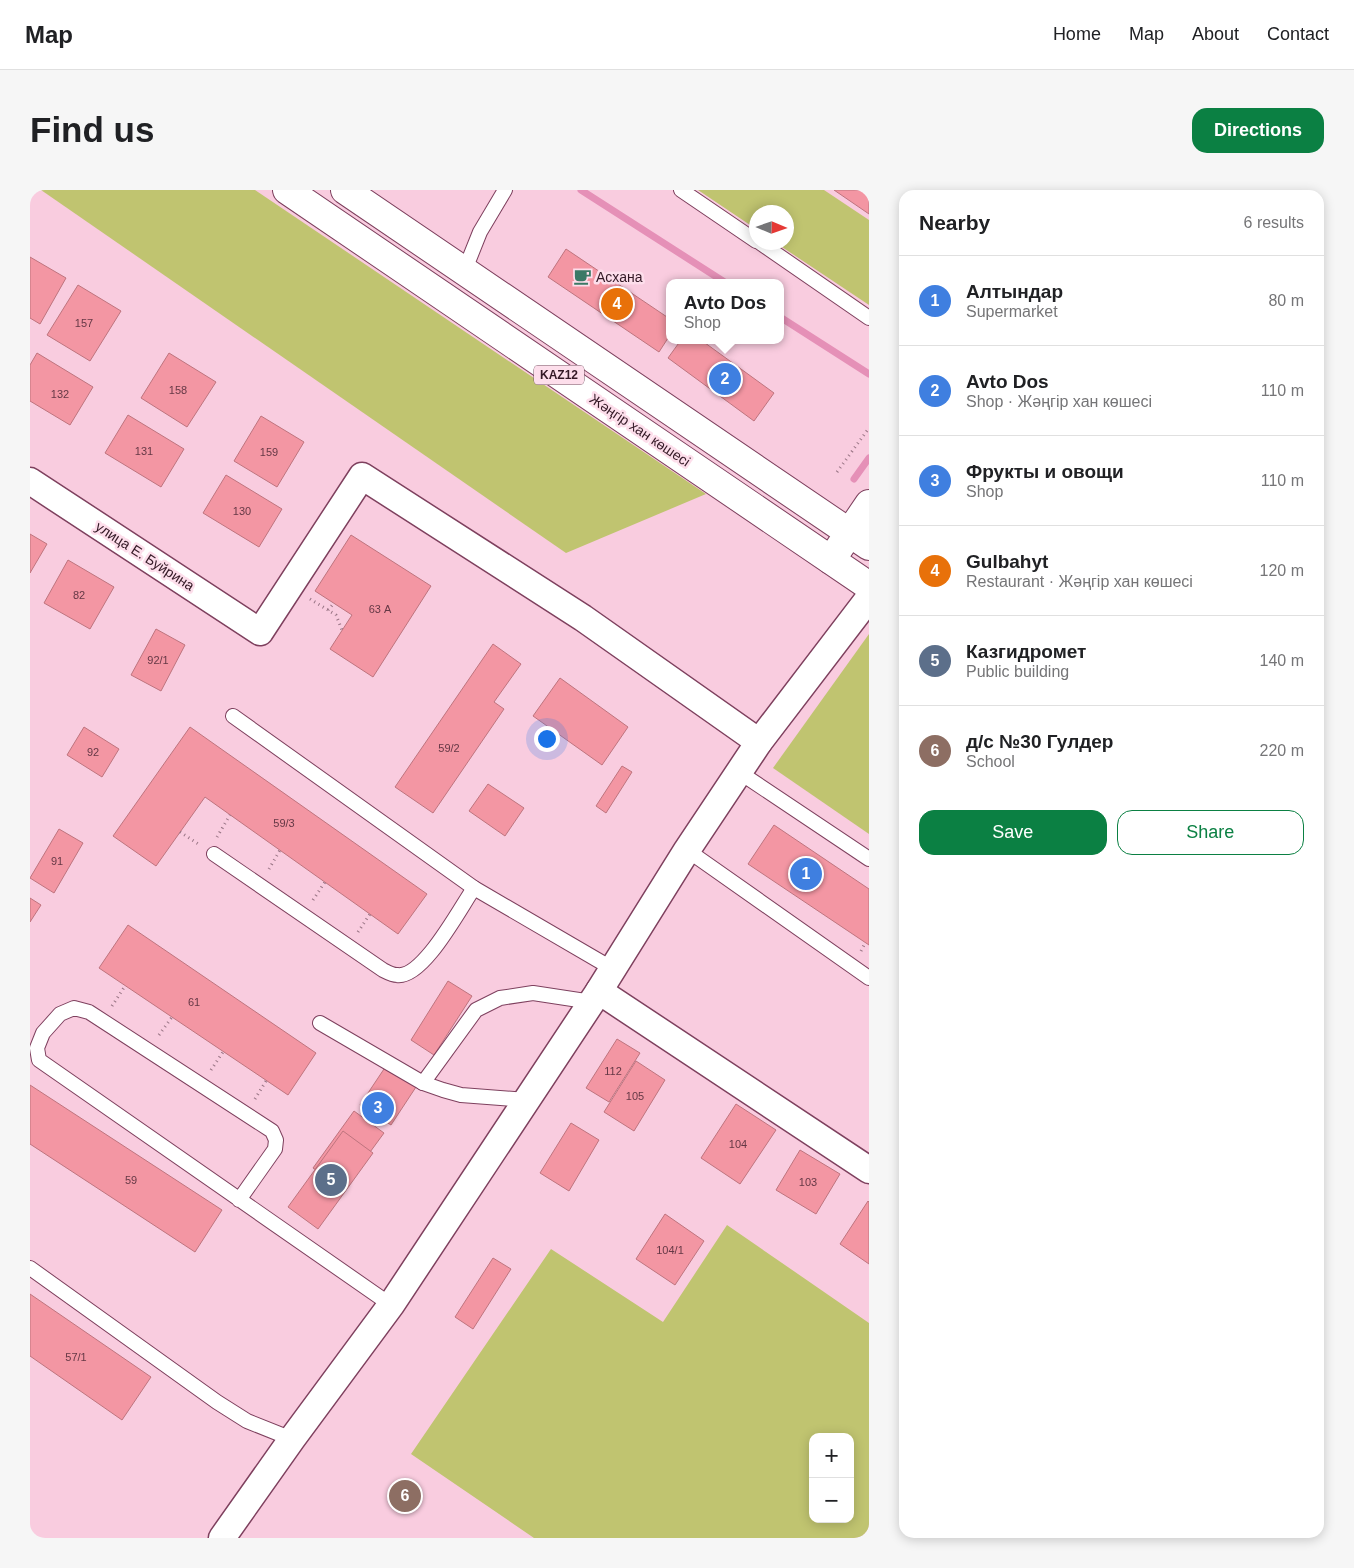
<!DOCTYPE html>
<html lang="en">
<head>
<meta charset="utf-8">
<style>
  body { margin:0; font-family:Arial,sans-serif; background:#f6f6f6; color:#202124 }
  .controls { position:absolute; right:15px; bottom:15px; display:grid; overflow:hidden; border-radius:10px; box-shadow:0 2px 12px #0003 }
  .controls button { width:45px; height:45px; display:grid; place-items:center; padding:0; border:0; border-bottom:1px solid #e0e0e0; background:#fff; color:#202124; font:25px sans-serif }
  .compass { position:absolute; left:719px; top:15px; width:45px; height:45px; border-radius:50%; background:#fff; box-shadow:0 2px 12px #0003; rotate:92deg }
  .you { position:absolute; left:516px; top:548px; width:18px; height:18px; margin:-12px; border:4px solid #fff; border-radius:50%; background:#1a73e8; box-shadow:0 0 0 8px #1a73e833 }
  .badge { display:grid; place-items:center; width:32px; height:32px; border-radius:50%; background:#0b8043; color:#fff; font-size:16px; font-weight:700 }
  .pin { position:absolute; translate:-50% -50%; border:2px solid #fff; box-shadow:0 1px 5px #0006 }
  .popup { position:absolute; left:636px; top:89px; width:118px; height:65px; box-sizing:border-box; display:grid; place-content:center; border-radius:10px; background:#fff; filter:drop-shadow(0 1px 4px #0005); font-size:16px; white-space:nowrap; color:#757577 }
  .popup b { font-size:19px; color:#202124 }
  .popup::after { content:''; position:absolute; left:50%; top:100%; margin-left:-10px; border:10px solid transparent; border-top-color:#fff }
  .list { margin:0; padding:0; list-style:none }
  h2 { display:flex; justify-content:space-between; align-items:center; height:65px; margin:0; padding:0 20px; font-size:21px }
  h2 small { font-size:16px; font-weight:400; color:#757577 }
  .list li { display:grid; grid-template-columns:32px 1fr auto; gap:15px; align-items:center; box-sizing:border-box; height:90px; padding:0 20px; border-top:1px solid #e0e0e0 }
  .list b { display:block; font-size:19px; white-space:nowrap }
  .list p { margin:0; font-size:16px; white-space:nowrap; color:#757577 }
  .list em { font-size:16px; font-style:normal; color:#757577 }
  .actions { display:flex; gap:10px; padding:15px 20px }
  .actions a { flex:1; padding:11px 0; border:1px solid #0b8043; border-radius:15px; text-align:center; font-size:18px; color:#0b8043 }
  .actions .main { background:#0b8043; color:#fff }
  .map { position:relative; flex:none; width:839px; height:1348px; overflow:hidden; border-radius:15px }
  header { display:flex; align-items:center; gap:30px; box-sizing:border-box; height:70px; padding:0 25px; background:#fff; border-bottom:1px solid #e0e0e0 }
  header strong { font-size:24px }
  nav { display:flex; gap:28px; margin-inline-start:auto; font-size:18px }
  .intro { display:flex; align-items:center; justify-content:space-between; box-sizing:border-box; height:120px; padding:0 30px }
  h1 { margin:0; font-size:35px }
  .button { padding:12px 22px; border-radius:15px; background:#0b8043; color:#fff; font-size:18px; font-weight:700 }
  main { display:flex; gap:30px; padding:0 30px }
  aside { flex:1; background:#fff; border-radius:15px; box-shadow:0 2px 12px #0003 }
  .map>svg:first-child { display:block }
  .green { fill:#c0c470; fill-rule:evenodd }
  .lines { fill:none; stroke-linecap:round; stroke-linejoin:round }
  .stream { stroke:#e590b7; stroke-width:7 }
  .building { fill:#f396a3; stroke:#be747e }
  .service-casing { stroke:#7e405e; stroke-width:16 }
  .minor-casing { stroke:#7e405e; stroke-width:29 }
  .tertiary-casing { stroke:#7e405e; stroke-width:30 }
  .primary-casing { stroke:#7e405e; stroke-width:30 }
  .path { stroke:#987484; stroke-width:3; stroke-dasharray:1 4; stroke-linecap:butt }
  .service { stroke:#fff; stroke-width:14 }
  .minor { stroke:#fff; stroke-width:26 }
  .tertiary { stroke:#fff; stroke-width:28 }
  .primary { stroke:#fff; stroke-width:28 }
  .labels { text-anchor:middle; stroke-width:5; stroke-linejoin:round; paint-order:stroke }
  .number-label { font-size:11px; fill:#643845 }
  .shield { fill:#fddeeb; stroke:#705461; stroke-width:1 }
  .shield-label { font-size:12px; font-weight:bold; fill:#341926 }
  .poi-label { font-size:14px; fill:#341926; stroke:#fddeeb; text-anchor:start }
  .street-label { font-size:14px; fill:#341926; stroke:#fddeeb }
</style>
</head>
<body>
<header>
<strong>Map</strong>
<nav><a>Home</a><a>Map</a><a>About</a><a>Contact</a></nav>
</header>
<div class="intro"><h1>Find us</h1><a class="button">Directions</a></div>
<main>
<div class="map">
<svg width="839" height="1348" viewBox="0 0 839 1348">
  <rect width="100%" height="100%" fill="#f9ccdf"/>
  <g class="green">
    <polygon points="11,0 225,0 676,304 536,363"/>
    <polygon points="668,0 794,0 839,30 839,115 746,53 756,52 756,22 726,22 726,39"/>
    <polygon points="839,444 839,644 743,578"/>
    <path d="M697,1035l142,98v215h-335l-123,-84 140,-205 112,73zM783,1247h37v82h-37z"/>
  </g>
  <g class="lines">
    <g class="stream">
      <polyline points="551,0 696,93"/>
      <polyline points="750,127 839,184"/>
      <polyline points="824,289 839,268"/>
    </g>
  </g>
  <g class="building">
    <polygon points="804,0 839,0 839,24"/>
    <polygon points="536,59 640,129 640,145 629,162 518,87"/>
    <polygon points="0,67 36,88 10,134 0,128"/>
    <polygon points="48,95 91,121 60,171 17,145"/>
    <polygon points="651,150 671,150 744,203 724,231 638,168"/>
    <polygon points="7,163 63,197 40,235 0,211 0,175"/>
    <polygon points="139,163 186,192 157,237 111,208"/>
    <polygon points="98,225 154,259 131,297 75,263"/>
    <polygon points="231,226 274,252 247,297 204,271"/>
    <polygon points="196,285 252,319 229,357 173,323"/>
    <polygon points="0,344 17,354 0,383"/>
    <polygon points="321,345 401,396 343,487 300,459 322,425 285,401"/>
    <polygon points="38,370 84,397 60,439 14,413"/>
    <polygon points="126,439 155,455 131,501 101,485"/>
    <polygon points="463,454 491,474 464,512 474,519 403,623 365,597"/>
    <polygon points="530,488 598,537 572,575 503,526"/>
    <polygon points="54,537 89,559 72,587 37,565"/>
    <polygon points="160,537 397,704 368,744 175,607 126,676 83,646"/>
    <polygon points="592,576 602,582 576,623 566,616"/>
    <polygon points="458,594 494,618 475,646 439,621"/>
    <polygon points="744,635 839,699 839,755 718,674"/>
    <polygon points="29,639 53,653 24,703 0,688"/>
    <polygon points="0,708 11,715 0,732"/>
    <polygon points="98,735 286,863 258,905 69,778"/>
    <polygon points="418,791 442,806 404,865 381,850"/>
    <polygon points="587,849 610,863 579,912 556,898"/>
    <polygon points="606,871 635,890 604,941 574,922"/>
    <polygon points="356,876 386,897 361,935 330,915"/>
    <polygon points="0,895 192,1020 165,1062 0,954"/>
    <polygon points="706,914 746,940 710,994 671,968"/>
    <polygon points="324,921 354,943 313,999 283,978"/>
    <polygon points="541,933 569,950 539,1001 510,983"/>
    <polygon points="313,941 343,963 288,1039 258,1017"/>
    <polygon points="770,960 810,984 786,1024 746,1000"/>
    <polygon points="838,1011 839,1012 839,1074 810,1054"/>
    <polygon points="635,1024 674,1051 645,1095 606,1069"/>
    <polygon points="463,1068 481,1079 443,1139 425,1127"/>
    <polygon points="0,1104 121,1187 92,1230 0,1166"/>
  </g>
  <g class="lines">
    <defs>
      <g id="service">
        <polyline points="651,0 726,51"/>
        <polyline points="729,52 839,128"/>
        <polyline points="434,82 450,42 475,0"/>
        <polyline points="203,526 444,698 583,779"/>
        <polyline points="709,582 839,669"/>
        <polyline points="657,660 839,788"/>
        <path d="M184,664l169,116c4,2 9,5 14,5 26,4 63,-67 77,-87"/>
        <polyline points="290,833 393,893 413,900 431,905 497,910"/>
        <polyline points="393,893 446,820 470,808 503,803 562,812"/>
        <polyline points="209,1010 245,959 246,950 242,941 59,822 44,818 30,824 13,843 7,858 9,870 361,1115"/>
        <polyline points="0,1078 187,1212 217,1231 262,1249"/>
      </g>
      <g id="minor">
        <polyline points="0,291 230,442 332,286 553,428 729,552"/>
        <polyline points="569,801 839,980"/>
        <polyline points="192,1348 262,1249 361,1115 569,801 657,660 729,552 839,408"/>
      </g>
      <polyline id="tertiary" points="801,370 839,314"/>
      <g id="primary">
        <polyline points="257,0 839,396"/>
        <polyline points="315,0 839,356"/>
      </g>
    </defs>
    <use href="#service" class="service-casing"/>
    <use href="#minor" class="minor-casing"/>
    <use href="#tertiary" class="tertiary-casing"/>
    <use href="#primary" class="primary-casing"/>
    <g class="path">
      <polyline points="807,282 839,238"/>
      <polyline points="280,409 306,425 312,440"/>
      <polyline points="298,420 304,413"/>
      <polyline points="150,642 170,655"/>
      <polyline points="187,647 200,625"/>
      <polyline points="239,679 250,660"/>
      <polyline points="283,710 295,692"/>
      <polyline points="328,742 340,724"/>
      <polyline points="831,761 835,753"/>
      <polyline points="82,816 95,796"/>
      <polyline points="129,845 142,827"/>
      <polyline points="181,880 193,862"/>
      <polyline points="225,909 236,891"/>
    </g>
    <use href="#service" class="service"/>
    <use href="#minor" class="minor"/>
    <use href="#tertiary" class="tertiary"/>
    <use href="#primary" class="primary"/>
  </g>
  <defs>
    <symbol id="cafe-bare" viewBox="-9 -9 18 18"><path d="M-5.5-4.5H6V0H3Q3 3.5 0 3.5H-2.5Q-5.5 3.5-5.5 0ZM3-3.2v2h1.7v-2ZM-6 4.5H4V6H-6Z" fill="#3b7966" stroke="#fddeeb" stroke-width="2.5" paint-order="stroke"/></symbol>
  </defs>
  <g fill-rule="evenodd">
    <use href="#cafe-bare" x="540" y="74" width="25" height="25"/>
  </g>
  <g class="labels">
    <g class="number-label">
      <text x="54" y="137">157</text>
      <text x="148" y="204">158</text>
      <text x="30" y="208">132</text>
      <text x="114" y="265">131</text>
      <text x="239" y="266">159</text>
      <text x="212" y="325">130</text>
      <text x="49" y="409">82</text>
      <text x="350" y="423">63 А</text>
      <text x="128" y="474">92/1</text>
      <text x="419" y="562">59/2</text>
      <text x="63" y="566">92</text>
      <text x="254" y="637">59/3</text>
      <text x="27" y="675">91</text>
      <text x="164" y="816">61</text>
      <text x="583" y="885">112</text>
      <text x="605" y="910">105</text>
      <text x="708" y="958">104</text>
      <text x="101" y="994">59</text>
      <text x="778" y="996">103</text>
      <text x="640" y="1064">104/1</text>
      <text x="46" y="1171">57/1</text>
    </g>
    <rect class="shield" x="504" y="175.5" width="50" height="19" rx="4"/>
    <g class="shield-label">
      <text x="529" y="189">KAZ12</text>
    </g>
    <g class="poi-label">
      <text x="566" y="92">Асхана</text>
    </g>
    <g class="street-label">
      <text transform="translate(610 240) rotate(34)" y="5">Жәңгір хан көшесі</text>
      <text transform="translate(115 366) rotate(33)" y="5">улица Е. Буйрина</text>
    </g>
  </g>
</svg>
<div class="controls">
<button>+</button>
<button>−</button>
</div>
<svg class="compass" viewBox="-18 -18 36 36"><path d="M0-13l5 13h-10z" fill="#e53935"/><path d="M0 13l5-13h-10z" fill="#757577"/></svg>
<div class="you"></div>
<div class="pin badge" style="left:776px;top:684px;background:#3f7fe0">1</div>
<div class="pin badge" style="left:695px;top:189px;background:#3f7fe0">2</div>
<div class="popup"><b>Avto Dos</b>Shop</div>
<div class="pin badge" style="left:348px;top:918px;background:#3f7fe0">3</div>
<div class="pin badge" style="left:587px;top:114px;background:#e8710a">4</div>
<div class="pin badge" style="left:301px;top:990px;background:#5c6f8a">5</div>
<div class="pin badge" style="left:375px;top:1306px;background:#8d6e63">6</div>
</div>
<aside>
<h2>Nearby<small>6 results</small></h2>
<ul class="list">
<li><span class="badge" style="background:#3f7fe0">1</span><div><b>Алтындар</b><p>Supermarket</p></div><em>80 m</em></li>
<li><span class="badge" style="background:#3f7fe0">2</span><div><b>Avto Dos</b><p>Shop · Жәңгір хан көшесі</p></div><em>110 m</em></li>
<li><span class="badge" style="background:#3f7fe0">3</span><div><b>Фрукты и овощи</b><p>Shop</p></div><em>110 m</em></li>
<li><span class="badge" style="background:#e8710a">4</span><div><b>Gulbahyt</b><p>Restaurant · Жәңгір хан көшесі</p></div><em>120 m</em></li>
<li><span class="badge" style="background:#5c6f8a">5</span><div><b>Казгидромет</b><p>Public building</p></div><em>140 m</em></li>
<li><span class="badge" style="background:#8d6e63">6</span><div><b>д/с №30 Гулдер</b><p>School</p></div><em>220 m</em></li>
</ul>
<div class="actions"><a class="main">Save</a><a>Share</a></div>
</aside>
</main>
</body>
</html>
